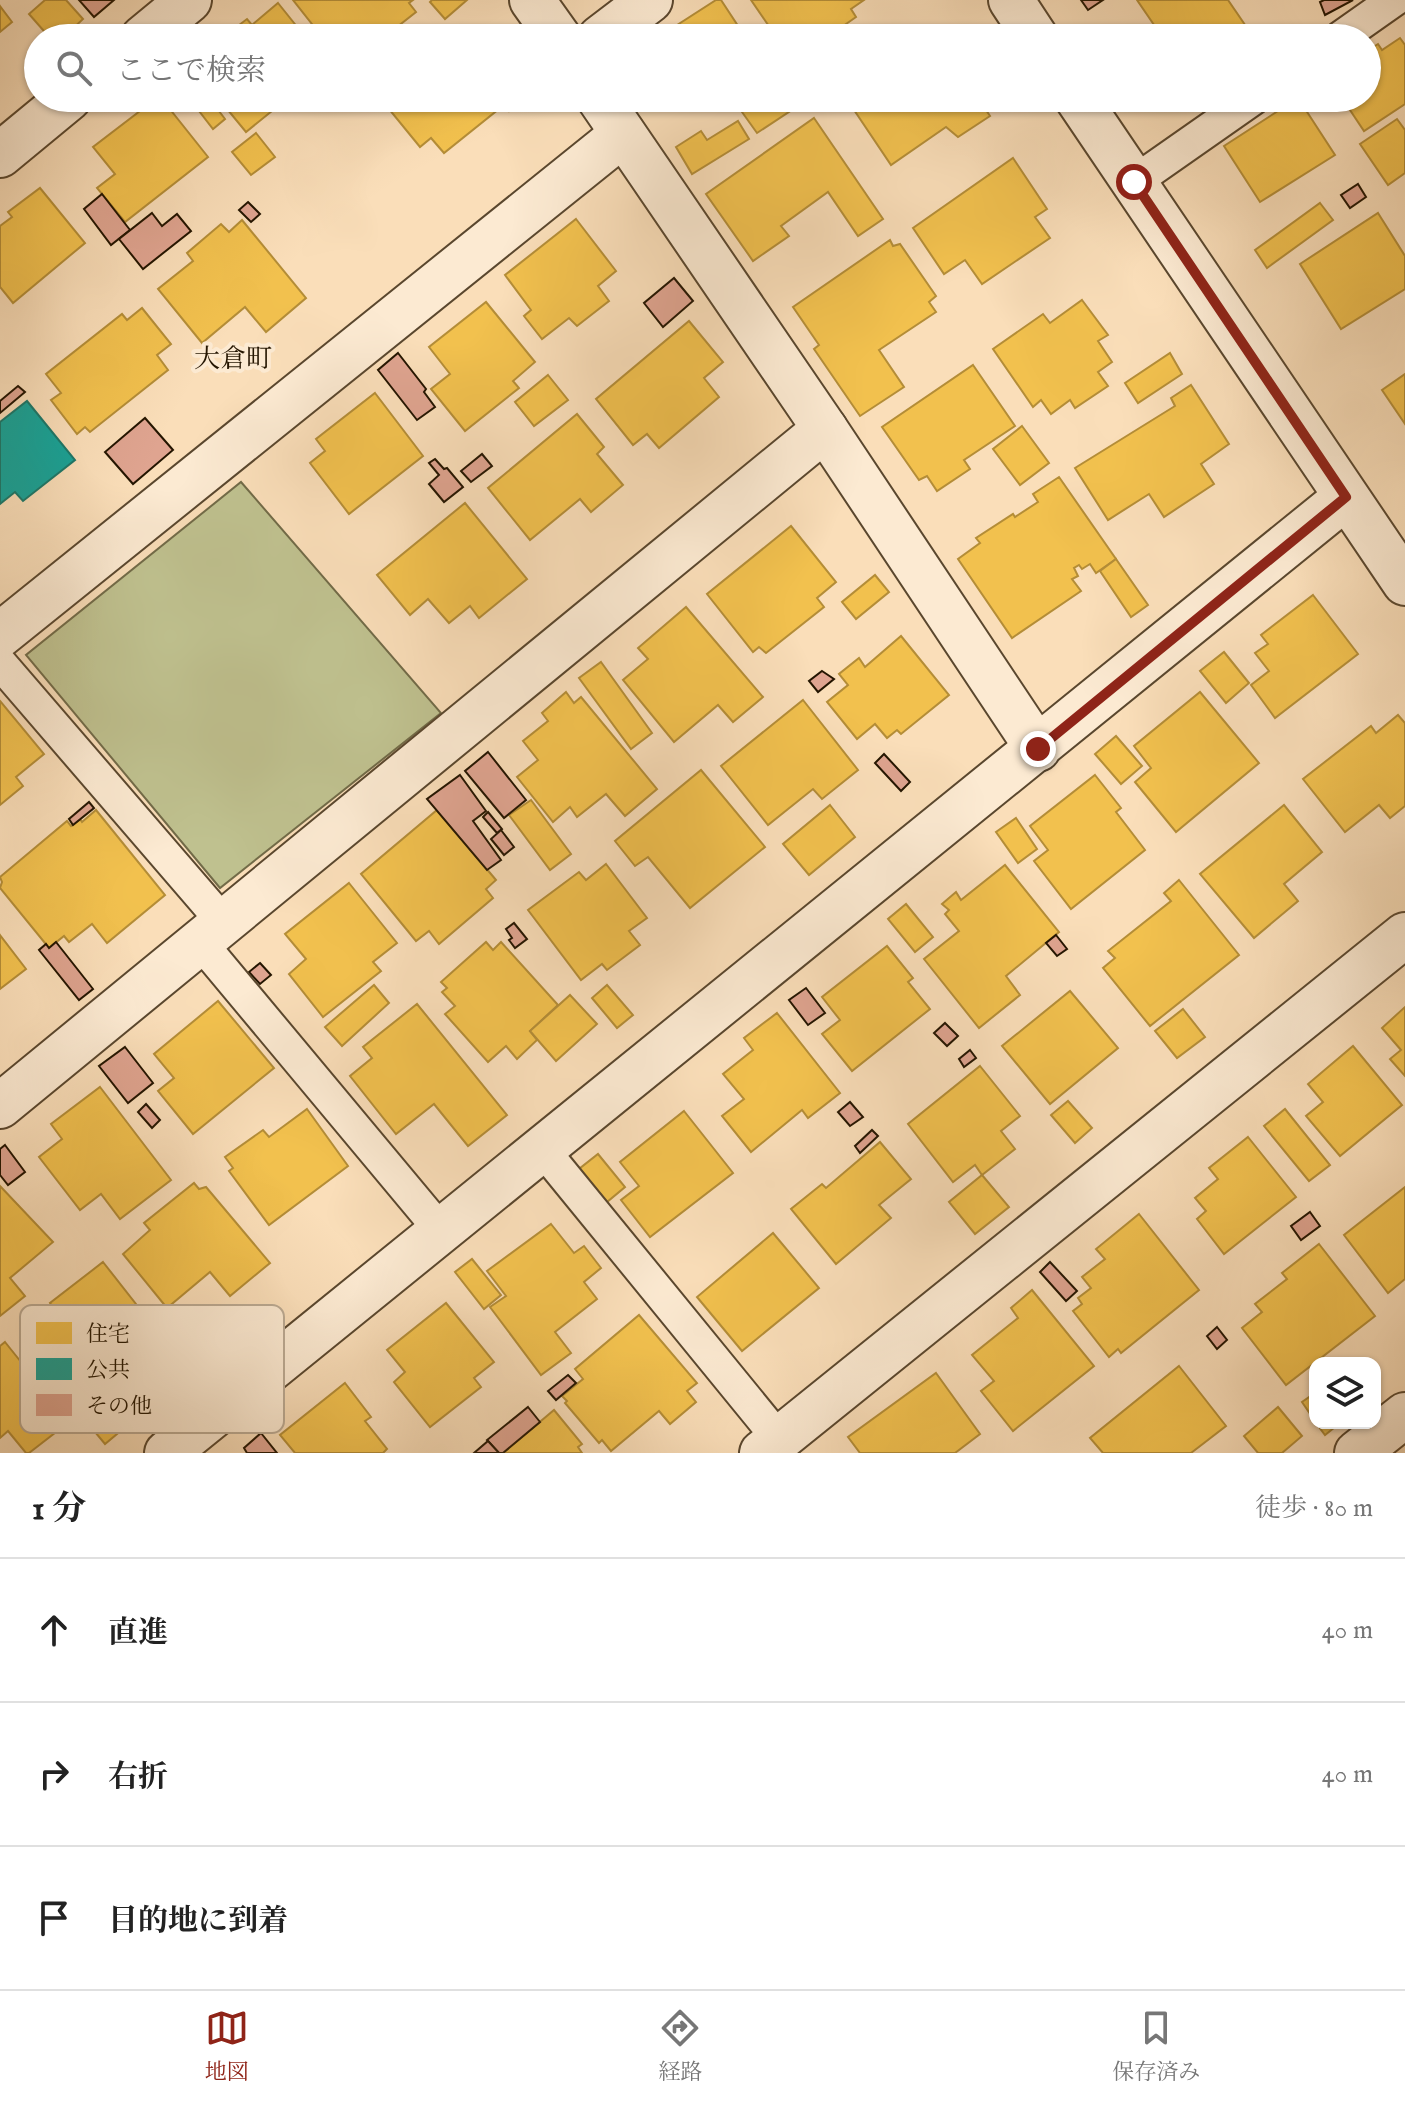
<!DOCTYPE html>
<html lang="ja">
<head>
<meta charset="utf-8">
<style>
  body { margin:0; font-family:"IM FELL English","Noto Serif JP",serif; background:#f6f6f6; color:#222 }
  .controls { position:absolute; right:24px; bottom:24px; display:grid; overflow:hidden; border-radius:16px; box-shadow:0 2px 6px #0004 }
  .controls button { width:72px; height:72px; display:grid; place-items:center; padding:0; border:0; border-bottom:2px solid #e0e0e0; background:#fff; color:#222; font:40px sans-serif }
  .stop { position:absolute; width:24px; height:24px; margin:-18px; border:6px solid #8f2418; border-radius:50%; background:#fff }
  .stop.end { background:#8f2418; border-color:#fff; box-shadow:0 2px 8px #0008 }
  .list { margin:0; padding:0; list-style:none }
  h2 { display:flex; justify-content:space-between; align-items:center; height:104px; margin:0; padding:0 32px; font-size:34px }
  h2 small { font-size:26px; font-weight:400; color:#767676 }
  .list li { display:grid; grid-template-columns:52px 1fr auto; gap:24px; align-items:center; box-sizing:border-box; height:144px; padding:0 32px; border-top:2px solid #e0e0e0 }
  .list b { display:block; font-size:30px; white-space:nowrap }
  .list em { font-size:26px; font-style:normal; color:#767676 }
  .icon { flex:none; width:44px; height:44px; fill:none; stroke:currentColor; stroke-width:2; stroke-linecap:round; stroke-linejoin:round }
  .map { position:relative; flex:none; width:1405px; height:1453px; overflow:hidden }
  .search { position:absolute; background:#fff; box-shadow:0 2px 6px #0004; left:24px; right:24px; top:24px; height:88px; display:flex; align-items:center; gap:20px; box-sizing:border-box; padding:0 28px; border-radius:44px; color:#767676; font-size:30px }
  .sheet { height:536px; background:#fff }
  nav { display:flex; justify-content:space-around; align-items:center; box-sizing:border-box; height:112px; border-top:2px solid #e0e0e0; background:#fff; font-size:22px; color:#767676 }
  nav a { display:grid; justify-items:center; gap:4px }
  nav .on { color:#8f2418 }
  .map>svg:first-child { display:block }
  .green { fill:#bfc18f; stroke:#726b48; stroke-width:2 }
  .homes { fill:#f2c14e; stroke:#b48d37; stroke-width:2 }
  .public { fill:#17a398; stroke:#1b786a; stroke-width:2 }
  .building { fill:#dfa490; stroke:#241500; stroke-width:2 }
  .lines { fill:none; stroke-linecap:round; stroke-linejoin:round }
  .service-casing { stroke:#5a472e; stroke-width:36 }
  .minor-casing { stroke:#5a472e; stroke-width:48 }
  .tertiary-casing { stroke:#5a472e; stroke-width:48 }
  .service { stroke:#fcead2; stroke-width:32 }
  .minor { stroke:#fcead2; stroke-width:44 }
  .tertiary { stroke:#fcead2; stroke-width:44 }
  .route { stroke:#8f2418; stroke-width:10 }
  .labels { text-anchor:middle; stroke-width:8; stroke-linejoin:round; paint-order:stroke }
  .quarter-label { font-size:26px; fill:#241500; stroke:#fcead2 }
  .key { fill:#fcead2; stroke:#bbaa93; stroke-width:2 }
  .key-label { font-size:22px; fill:#241500 }
</style>
</head>
<body>
<div class="map">
<svg width="1405" height="1453" viewBox="0 0 1405 1453">
  <rect width="100%" height="100%" fill="#fadeb9"/>
  <filter id="stains"><feTurbulence type="fractalNoise" baseFrequency=".0025" numOctaves="4"/><feColorMatrix values="0 0 0 0 .2 0 0 0 0 .09 0 0 0 0 .02 0 0 0 .5 -.17"/></filter>
  <radialGradient id="worn" r=".72"><stop offset=".6" stop-color="#630" stop-opacity="0"/><stop offset="1" stop-color="#630" stop-opacity=".3"/></radialGradient>
  <polygon class="green" points="241,482 441,713 220,888 26,655"/>
  <g class="homes">
    <polygon points="45,0 66,0 83,19 63,38 50,38 29,14"/>
    <polygon points="293,0 413,0 409,3 416,12 383,38 323,38"/>
    <polygon points="432,0 467,0 445,19 430,2"/>
    <polygon points="716,0 721,0 746,38 657,38"/>
    <polygon points="751,0 864,0 851,9 856,17 826,38 777,38"/>
    <polygon points="1137,0 1228,0 1254,38 1163,38"/>
    <polygon points="278,3 306,38 222,38 247,19 252,25"/>
    <polygon points="0,6 12,22 0,32"/>
    <polygon points="480,26 490,38 465,38"/>
    <polygon points="1400,38 1405,45 1405,104 1364,131 1342,98 1367,98 1367,51 1378,44 1382,50"/>
    <polygon points="157,98 161,98 208,157 125,222 97,188 115,174 93,147"/>
    <polygon points="189,98 209,98 225,119 213,129"/>
    <polygon points="218,98 288,98 246,132"/>
    <polygon points="391,98 526,98 509,111 504,105 444,153 431,138 420,147 384,103"/>
    <polygon points="732,98 801,98 804,102 757,133"/>
    <polygon points="846,98 978,98 990,116 958,137 946,127 891,165"/>
    <polygon points="1298,98 1335,155 1260,202 1224,146"/>
    <polygon points="814,118 883,219 858,236 828,192 781,226 789,236 753,261 706,194"/>
    <polygon points="1397,119 1405,130 1405,173 1388,185 1360,144"/>
    <polygon points="738,121 749,139 692,174 676,147 701,131 707,140"/>
    <polygon points="256,133 275,157 251,175 232,152"/>
    <polygon points="1013,158 1047,209 1035,217 1050,238 982,284 965,260 944,274 913,228"/>
    <polygon points="40,188 85,243 13,303 0,287 0,226 12,217 8,212"/>
    <polygon points="1320,203 1333,220 1267,268 1255,250"/>
    <polygon points="1378,213 1405,256 1405,289 1341,329 1300,264"/>
    <polygon points="576,219 616,271 598,286 609,301 577,326 569,318 542,339 524,316 531,310 505,275"/>
    <polygon points="242,220 306,298 266,332 245,307 202,343 158,289 193,261 187,253 221,224 229,232"/>
    <polygon points="890,240 893,246 900,244 936,296 929,302 936,312 879,350 904,387 860,416 814,349 819,345 793,307"/>
    <polygon points="1082,300 1108,335 1098,341 1112,362 1098,372 1108,386 1075,408 1070,400 1051,414 1041,400 1033,407 993,349 1043,314 1050,323"/>
    <polygon points="486,302 535,362 513,381 519,388 465,431 431,389 450,374 429,347"/>
    <polygon points="142,308 171,344 157,355 168,370 90,432 85,427 77,434 51,400 61,393 46,374 122,314 127,320"/>
    <polygon points="689,321 723,362 704,378 719,397 659,448 647,434 633,445 596,399"/>
    <polygon points="1170,353 1182,374 1138,403 1125,383"/>
    <polygon points="973,365 1015,426 964,460 970,469 937,491 927,476 919,480 882,427"/>
    <polygon points="1405,374 1405,424 1382,390"/>
    <polygon points="548,375 568,400 534,426 515,402"/>
    <polygon points="1191,385 1229,444 1201,464 1214,484 1164,517 1149,494 1108,520 1075,468 1175,406 1171,398"/>
    <polygon points="375,393 423,456 349,514 310,463 325,451 316,439"/>
    <polygon points="577,414 604,447 597,454 623,485 591,512 580,499 530,540 488,488"/>
    <polygon points="1022,426 1049,463 1020,485 993,449"/>
    <polygon points="1059,477 1116,559 1096,573 1090,564 1082,569 1079,565 1074,568 1078,576 1072,579 1081,591 1012,638 958,559 980,543 976,538 1013,514 1015,517 1038,502 1033,494"/>
    <polygon points="465,503 527,579 479,618 470,606 449,623 428,599 410,615 377,575"/>
    <polygon points="791,526 836,582 817,598 824,607 766,653 759,647 753,652 707,594"/>
    <polygon points="1116,559 1148,605 1131,617 1100,571"/>
    <polygon points="875,575 889,592 856,619 842,602"/>
    <polygon points="1313,595 1358,654 1275,718 1251,685 1269,671 1255,653 1268,644 1261,635"/>
    <polygon points="686,607 763,697 733,722 718,705 674,742 623,680 648,659 638,648"/>
    <polygon points="901,636 949,695 901,734 897,730 887,738 875,724 857,739 827,702 848,685 839,674 859,658 865,667"/>
    <polygon points="1224,652 1249,683 1226,703 1200,671"/>
    <polygon points="601,662 652,733 631,749 579,678"/>
    <polygon points="566,692 574,703 581,697 657,789 625,816 606,794 577,817 570,807 553,822 517,777 538,760 523,741 548,721 542,713"/>
    <polygon points="1200,692 1259,763 1176,832 1135,782 1151,768 1134,746"/>
    <polygon points="803,700 858,770 822,799 813,789 768,825 721,766"/>
    <polygon points="0,701 44,754 16,777 23,786 0,805"/>
    <polygon points="1398,715 1405,723 1405,806 1390,818 1379,805 1345,832 1303,779 1371,726 1376,733"/>
    <polygon points="1116,736 1142,766 1121,784 1095,754"/>
    <polygon points="701,770 765,847 690,908 648,857 635,866 615,841"/>
    <polygon points="1095,775 1121,808 1116,812 1145,850 1071,909 1034,861 1048,850 1030,826"/>
    <polygon points="531,800 571,854 550,870 509,815"/>
    <polygon points="830,805 855,837 809,875 783,844"/>
    <polygon points="1284,805 1322,852 1284,884 1298,901 1254,938 1200,874"/>
    <polygon points="96,810 165,895 107,943 92,924 69,942 64,936 49,948 0,888 2,882 0,877 67,821 71,826 80,819 82,822"/>
    <polygon points="437,810 496,880 486,889 493,898 439,944 429,931 416,941 361,874"/>
    <polygon points="1016,818 1037,849 1018,863 996,832"/>
    <polygon points="606,864 647,918 629,931 640,945 607,970 602,964 581,980 528,910 579,872 586,880"/>
    <polygon points="1005,865 1059,932 1006,976 1020,995 979,1028 924,959 959,931 945,914 949,910 942,904 956,892 961,900"/>
    <polygon points="1179,880 1239,955 1150,1026 1103,968 1115,958 1108,951 1171,901 1164,893"/>
    <polygon points="349,883 397,943 373,962 381,971 323,1017 289,974 306,959 285,934"/>
    <polygon points="906,904 933,937 915,952 888,919"/>
    <polygon points="0,935 26,969 0,989"/>
    <polygon points="486,942 493,950 501,942 558,1005 530,1031 537,1040 517,1059 506,1046 488,1062 445,1014 455,1006 442,992 447,988 441,982"/>
    <polygon points="887,946 913,978 908,982 930,1009 852,1071 822,1034 840,1020 822,997"/>
    <polygon points="374,985 389,1003 342,1046 325,1027"/>
    <polygon points="607,985 633,1015 617,1028 592,998"/>
    <polygon points="1070,991 1118,1048 1050,1104 1002,1046"/>
    <polygon points="570,995 597,1024 556,1061 530,1031"/>
    <polygon points="218,1001 274,1068 193,1134 158,1091 174,1078 154,1054"/>
    <polygon points="417,1004 507,1115 468,1146 434,1104 396,1134 350,1076 372,1058 363,1047"/>
    <polygon points="1405,1007 1405,1076 1390,1059 1401,1050 1382,1028"/>
    <polygon points="1183,1009 1205,1037 1177,1058 1155,1031"/>
    <polygon points="777,1013 840,1093 808,1118 802,1110 751,1152 722,1116 744,1099 723,1074 753,1050 744,1038"/>
    <polygon points="1353,1046 1402,1105 1340,1156 1306,1116 1323,1102 1308,1084"/>
    <polygon points="980,1066 1020,1116 1001,1131 1015,1149 982,1175 975,1165 953,1182 908,1124"/>
    <polygon points="100,1087 171,1180 120,1219 101,1194 80,1210 39,1157 62,1139 51,1124"/>
    <polygon points="1068,1101 1092,1128 1075,1143 1051,1115"/>
    <polygon points="307,1109 348,1166 269,1225 229,1171 233,1168 225,1157 263,1130 269,1137"/>
    <polygon points="1285,1109 1330,1165 1309,1181 1264,1126"/>
    <polygon points="684,1111 733,1173 650,1237 621,1200 639,1186 620,1162"/>
    <polygon points="1248,1137 1296,1197 1224,1254 1197,1219 1206,1211 1195,1198 1218,1179 1209,1168"/>
    <polygon points="880,1142 911,1179 879,1205 891,1218 836,1264 791,1209 822,1184 826,1188"/>
    <polygon points="598,1154 625,1187 607,1202 579,1169"/>
    <polygon points="982,1175 1009,1207 975,1234 949,1202"/>
    <polygon points="194,1183 199,1189 206,1187 270,1263 230,1296 210,1272 167,1308 123,1254 150,1230 144,1223"/>
    <polygon points="0,1186 53,1242 10,1278 25,1296 0,1316"/>
    <polygon points="1405,1187 1405,1279 1388,1293 1344,1235"/>
    <polygon points="1139,1214 1199,1290 1121,1353 1118,1349 1109,1357 1073,1311 1082,1304 1078,1298 1091,1288 1082,1277 1105,1259 1096,1249"/>
    <polygon points="551,1224 574,1253 584,1246 601,1268 584,1282 597,1299 555,1332 571,1353 541,1375 490,1307 506,1296 487,1271"/>
    <polygon points="773,1233 819,1288 742,1351 697,1297"/>
    <polygon points="1319,1244 1375,1316 1286,1385 1242,1328 1262,1312 1255,1304 1287,1279 1282,1273"/>
    <polygon points="472,1259 501,1295 484,1309 455,1272"/>
    <polygon points="103,1262 165,1341 112,1382 99,1365 66,1390 23,1335 55,1310 50,1303"/>
    <polygon points="1032,1290 1094,1366 1013,1431 981,1391 994,1381 972,1355 1018,1318 1011,1308"/>
    <polygon points="446,1303 494,1362 474,1378 481,1387 430,1427 394,1382 405,1372 387,1350"/>
    <polygon points="639,1315 697,1383 687,1391 696,1402 670,1424 659,1411 611,1451 602,1440 599,1443 565,1403 567,1401 562,1396 583,1379 575,1369"/>
    <polygon points="5,1342 69,1422 29,1453 26,1453 8,1431 0,1438 0,1346"/>
    <polygon points="1179,1366 1226,1426 1191,1453 1103,1453 1090,1438"/>
    <polygon points="936,1373 980,1434 955,1453 860,1453 848,1437"/>
    <polygon points="117,1383 142,1413 105,1444 80,1414"/>
    <polygon points="345,1383 371,1417 365,1421 387,1449 383,1453 295,1453 280,1435"/>
    <polygon points="1315,1393 1315,1421 1302,1402"/>
    <polygon points="1278,1407 1302,1436 1282,1453 1258,1453 1244,1436"/>
    <polygon points="554,1410 582,1444 578,1447 582,1453 503,1453"/>
    <polygon points="1316,1423 1340,1423 1325,1435"/>
  </g>
  <polygon class="public" points="27,401 75,460 23,501 15,492 0,504 0,422"/>
  <g class="building">
    <polygon points="79,0 114,0 94,17"/>
    <polygon points="1081,0 1103,0 1088,10"/>
    <polygon points="1324,0 1353,0 1325,15 1320,2"/>
    <polygon points="1358,184 1366,197 1350,208 1341,195"/>
    <polygon points="102,194 130,230 111,245 84,209"/>
    <polygon points="248,202 260,214 251,222 239,210"/>
    <polygon points="152,213 162,226 177,214 191,231 143,269 119,239"/>
    <polygon points="674,278 693,301 663,327 644,303"/>
    <polygon points="398,353 426,389 424,392 435,407 417,420 378,370"/>
    <polygon points="18,386 25,392 0,413 0,401"/>
    <polygon points="145,418 173,450 133,484 105,452"/>
    <polygon points="482,454 492,466 471,482 461,471"/>
    <polygon points="435,459 444,469 447,468 463,487 444,502 429,484 439,475 429,463"/>
    <polygon points="822,671 834,679 818,692 809,681"/>
    <polygon points="488,752 526,800 504,818 465,771"/>
    <polygon points="884,754 910,782 901,791 875,763"/>
    <polygon points="460,775 486,811 473,821 501,860 487,870 427,799"/>
    <polygon points="89,802 94,808 73,825 69,819"/>
    <polygon points="488,812 502,829 497,833 483,817"/>
    <polygon points="501,830 514,847 504,855 491,839"/>
    <polygon points="514,923 527,939 515,948 509,940 512,938 506,929"/>
    <polygon points="1056,935 1067,949 1057,956 1046,943"/>
    <polygon points="56,942 93,989 79,1000 39,950 46,944 49,948"/>
    <polygon points="260,963 271,975 260,984 249,972"/>
    <polygon points="806,988 825,1013 808,1025 789,1000"/>
    <polygon points="945,1023 958,1036 947,1046 934,1033"/>
    <polygon points="125,1047 153,1083 128,1103 99,1066"/>
    <polygon points="970,1050 976,1058 964,1067 959,1059"/>
    <polygon points="850,1102 863,1117 850,1126 838,1112"/>
    <polygon points="146,1104 160,1120 152,1128 138,1112"/>
    <polygon points="872,1130 878,1136 860,1153 855,1146"/>
    <polygon points="5,1145 25,1172 8,1185 0,1175 0,1149"/>
    <polygon points="1310,1212 1320,1226 1301,1240 1291,1226"/>
    <polygon points="1050,1262 1077,1291 1066,1301 1040,1272"/>
    <polygon points="1217,1327 1227,1340 1217,1349 1207,1336"/>
    <polygon points="568,1375 576,1383 556,1400 548,1391"/>
    <polygon points="528,1407 540,1422 503,1453 499,1453 487,1440"/>
    <polygon points="261,1433 277,1453 247,1453 244,1448"/>
    <polygon points="488,1441 499,1453 474,1453"/>
  </g>
  <g class="lines">
    <defs>
      <g id="service">
        <polyline points="1340,38 1394,0"/>
        <polyline points="1134,182 1254,98"/>
        <polyline points="0,663 224,923"/>
        <polyline points="200,942 442,1232"/>
        <polyline points="543,1150 779,1439"/>
      </g>
      <g id="minor">
        <polyline points="532,0 559,38"/>
        <polyline points="600,38 650,0"/>
        <polyline points="599,98 825,429 1038,749"/>
        <polyline points="0,635 623,134"/>
        <polyline points="0,1106 825,429"/>
        <polyline points="762,1453 1405,935"/>
        <polyline points="1357,1453 1405,1415"/>
      </g>
      <g id="tertiary">
        <polyline points="1011,0 1036,38"/>
        <polyline points="143,38 189,0"/>
        <polyline points="1077,98 1405,583"/>
        <polyline points="0,155 69,98"/>
        <polyline points="167,1453 1346,497"/>
      </g>
    </defs>
    <use href="#service" class="service-casing"/>
    <use href="#minor" class="minor-casing"/>
    <use href="#tertiary" class="tertiary-casing"/>
    <use href="#service" class="service"/>
    <use href="#minor" class="minor"/>
    <use href="#tertiary" class="tertiary"/>
  </g>
  <g class="lines">
    <polyline class="route" points="1038,749 1346,497 1134,182"/>
  </g>
  <g class="labels">
    <g class="quarter-label">
      <text x="233" y="367">大倉町</text>
    </g>
  </g>
  <rect x="20" y="1305" width="264" height="128" rx="12" class="key"/>
  <rect x="36" y="1322" width="36" height="22" fill="#f2c14e"/>
  <rect x="36" y="1358" width="36" height="22" fill="#17a398"/>
  <rect x="36" y="1394" width="36" height="22" fill="#dfa490"/>
  <g class="key-label">
    <text x="86" y="1341">住宅</text>
    <text x="86" y="1377">公共</text>
    <text x="86" y="1413">その他</text>
  </g>
  <rect width="100%" height="100%" filter="url(#stains)"/>
  <rect width="100%" height="100%" fill="url(#worn)"/>
</svg>
<div class="controls">
<button><svg class="icon" aria-label="layers" viewBox="0 0 24 24"><path d="M12 4l9 5-9 5-9-5zM3 14l9 5 9-5"/></svg></button>
</div>
<div class="stop" style="left:1134px;top:182px"></div>
<div class="stop end" style="left:1038px;top:749px"></div>
<div class="search"><svg class="icon" aria-label="search" viewBox="0 0 24 24"><circle cx="10" cy="10" r="6"/><path d="M15 15l6 6"/></svg>ここで検索</div>
</div>
<section class="sheet">
<h2>1 分<small>徒歩 · 80 m</small></h2>
<ul class="list">
<li><svg class="icon" aria-label="ahead" viewBox="0 0 24 24"><path d="M12 20V5M6 11l6-6 6 6"/></svg><div><b>直進</b></div><em>40 m</em></li>
<li><svg class="icon" aria-label="right" viewBox="0 0 24 24"><path d="M7 20v-9h11M14 6l5 5-5 5"/></svg><div><b>右折</b></div><em>40 m</em></li>
<li><svg class="icon" aria-label="arrive" viewBox="0 0 24 24"><path d="M6 21V4h12l-3 4 3 4H6"/></svg><div><b>目的地に到着</b></div></li>
</ul>
</section>
<nav>
<a class="on"><svg class="icon" aria-label="map" viewBox="0 0 24 24"><path d="M3 6l6-2 6 2 6-2v14l-6 2-6-2-6 2zM9 4v14M15 6v14"/></svg>地図</a>
<a><svg class="icon" aria-label="directions" viewBox="0 0 24 24"><path d="M12 3l9 9-9 9-9-9zM9 14v-3h6M13 9l2 2-2 2"/></svg>経路</a>
<a><svg class="icon" aria-label="saved" viewBox="0 0 24 24"><path d="M7 4h10v16l-5-4-5 4z"/></svg>保存済み</a>
</nav>
</body>
</html>
